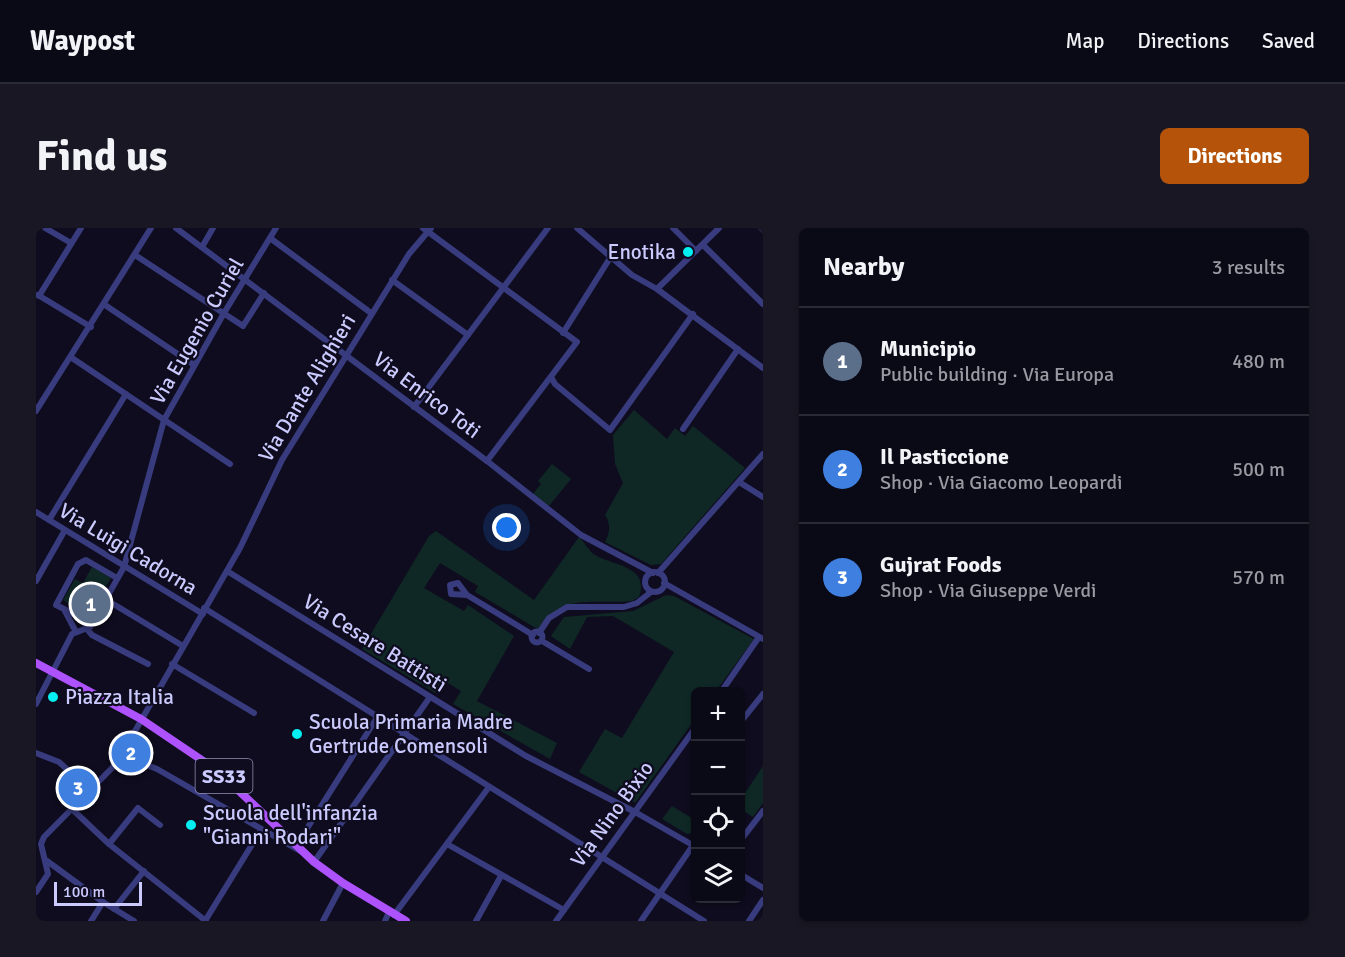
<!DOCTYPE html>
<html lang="en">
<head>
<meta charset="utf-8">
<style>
  body { margin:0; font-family:Signika,sans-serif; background:#181723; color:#f1f3f6 }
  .controls { position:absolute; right:18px; bottom:18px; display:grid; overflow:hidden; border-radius:9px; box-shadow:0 2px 4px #0004 }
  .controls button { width:54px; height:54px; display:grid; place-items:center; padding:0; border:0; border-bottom:2px solid #2a2a35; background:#0a0916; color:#f1f3f6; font:30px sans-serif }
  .scale { position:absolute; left:18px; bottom:15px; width:88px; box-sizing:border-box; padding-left:6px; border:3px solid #cbcafe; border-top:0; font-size:16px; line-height:21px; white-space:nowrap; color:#cbcafe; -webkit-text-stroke:4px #0e0c1e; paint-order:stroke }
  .you { position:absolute; left:471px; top:300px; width:21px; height:21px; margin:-15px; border:4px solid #fff; border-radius:50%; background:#1a73e8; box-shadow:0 0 0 9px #1a73e833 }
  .badge { display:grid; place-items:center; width:39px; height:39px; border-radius:50%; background:#b45309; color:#fff; font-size:20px; font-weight:700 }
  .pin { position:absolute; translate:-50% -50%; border:3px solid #fff; box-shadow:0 2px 6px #0006 }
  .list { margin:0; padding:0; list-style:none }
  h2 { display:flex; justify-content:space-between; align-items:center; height:78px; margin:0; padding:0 24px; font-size:26px }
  h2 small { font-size:20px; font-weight:400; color:#999aa1 }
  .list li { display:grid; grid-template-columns:39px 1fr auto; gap:18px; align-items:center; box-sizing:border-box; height:108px; padding:0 24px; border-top:2px solid #2a2a35 }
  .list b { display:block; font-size:22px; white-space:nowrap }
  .list p { margin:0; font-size:20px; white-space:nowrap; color:#999aa1 }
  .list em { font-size:20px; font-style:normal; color:#999aa1 }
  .icon { flex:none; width:33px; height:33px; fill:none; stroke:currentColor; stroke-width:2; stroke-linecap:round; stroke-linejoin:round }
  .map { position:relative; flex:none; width:727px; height:693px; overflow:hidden; border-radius:9px }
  header { display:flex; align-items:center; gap:36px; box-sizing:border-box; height:84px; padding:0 30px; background:#0a0916; border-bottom:2px solid #2a2a35 }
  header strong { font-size:28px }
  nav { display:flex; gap:33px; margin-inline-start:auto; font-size:21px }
  .intro { display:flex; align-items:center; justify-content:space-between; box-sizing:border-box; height:144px; padding:0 36px }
  h1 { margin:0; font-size:42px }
  .button { padding:15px 27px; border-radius:9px; background:#b45309; color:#fff; font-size:21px; font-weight:700 }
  main { display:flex; gap:36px; padding:0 36px }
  aside { flex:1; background:#0a0916; border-radius:9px; box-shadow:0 2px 4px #0004 }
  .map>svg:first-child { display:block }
  .green { fill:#0f2825 }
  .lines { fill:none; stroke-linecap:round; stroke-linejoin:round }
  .minor { stroke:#383b7d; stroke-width:6 }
  .major { stroke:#ae52fd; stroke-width:8 }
  .poi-dot { fill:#03eff1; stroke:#0e0c1e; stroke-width:2 }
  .labels { text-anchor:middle; stroke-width:4.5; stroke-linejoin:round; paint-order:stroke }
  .shield { fill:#0e0c1e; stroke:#9291bb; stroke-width:1.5 }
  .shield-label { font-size:20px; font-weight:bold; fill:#cbcafe }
  .poi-label { font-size:21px; fill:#cbcafe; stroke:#0e0c1e; text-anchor:start }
  .street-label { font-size:21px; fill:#cbcafe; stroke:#0e0c1e }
</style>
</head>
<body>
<header>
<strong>Waypost</strong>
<nav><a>Map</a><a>Directions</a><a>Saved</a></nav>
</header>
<div class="intro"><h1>Find us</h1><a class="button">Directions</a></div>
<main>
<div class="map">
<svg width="727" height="693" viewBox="0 0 727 693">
  <rect width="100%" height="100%" fill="#0e0c1e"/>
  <g class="green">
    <path d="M598,182l33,29 8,-11 10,8 8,-10 52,42 -84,96 -10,1 -46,-23c5,-8 6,-19 0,-27l18,-32 -8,-19 -2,-29z"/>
    <polygon points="516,236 535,251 512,279 496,267 505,256 502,253"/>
    <path d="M400,303l98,69 45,-63c5,5 10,14 16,18 19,11 55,11 44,42l-7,4c-38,4 -71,-10 -93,29l-64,-38 3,-6 -38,-23 -16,25 40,23 4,-6 46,31 -37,65 80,42 -7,16 -97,-55 8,-13 -18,-11 -8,13 -73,-44 67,-113z"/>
    <polygon points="56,339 75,350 66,365 54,359 41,381 27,372 39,351 47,355"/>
    <polygon points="630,367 638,368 718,411 680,463 660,464 659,491 599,575 543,544 569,501 586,510 638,424 577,388 551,389 534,421 515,408 528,389 597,383"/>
    <polygon points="727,538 727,575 717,589 705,581 705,571"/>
    <polygon points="636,578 659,592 659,605 651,606 626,591"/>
  </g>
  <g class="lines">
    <g class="minor">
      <polyline points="9,0 35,15"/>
      <polyline points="140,0 451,233 545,307 617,345"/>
      <polyline points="387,0 541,114 451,233"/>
      <polyline points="541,0 596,47 621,61 727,140"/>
      <polyline points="637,0 660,23"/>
      <polyline points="725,0 727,2"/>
      <polyline points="234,10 335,85"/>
      <polyline points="667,17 727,76"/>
      <polyline points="166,19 177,0"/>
      <polyline points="99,27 207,98 228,65"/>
      <polyline points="356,52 432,107"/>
      <polyline points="621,61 683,0"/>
      <polyline points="2,67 55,99"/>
      <polyline points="3,68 45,0"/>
      <polyline points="69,77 158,137"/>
      <polyline points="527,105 574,30"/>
      <polyline points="36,130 194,236"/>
      <polyline points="515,149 519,156 574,202 657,86"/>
      <polyline points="378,179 512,0"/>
      <polyline points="0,183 115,0"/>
      <polyline points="647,201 702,121"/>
      <polyline points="703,254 727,269"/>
      <polyline points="0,284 167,386"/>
      <polyline points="13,292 90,166"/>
      <polyline points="191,343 490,528 599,584 660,619"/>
      <circle cx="619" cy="354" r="10"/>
      <polyline points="622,345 727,226"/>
      <polyline points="0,353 29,302"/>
      <polyline points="628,355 727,411"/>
      <polyline points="431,367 422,355 414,357 415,366 431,367 497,407"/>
      <polyline points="69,371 147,418"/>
      <polyline points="168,380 668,693"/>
      <polyline points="29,383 40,404"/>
      <polyline points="53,399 44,389 20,377 42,336 50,332 81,350"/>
      <polyline points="50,400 56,407 112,436"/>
      <circle cx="501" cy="409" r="5.5"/>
      <polyline points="503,405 513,390 531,379 588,379 601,375 615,364"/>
      <polyline points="506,413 553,441"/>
      <polyline points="136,436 218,485"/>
      <polyline points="685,464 723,409"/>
      <polyline points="0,476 36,406 54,399 88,339 128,192 188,85 240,0"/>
      <polyline points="707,491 727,466"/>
      <polyline points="0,525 23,534 54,562"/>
      <polyline points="86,527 121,541 264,623"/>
      <polyline points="35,580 73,616 170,693"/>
      <polyline points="704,613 727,583"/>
      <polyline points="73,616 102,580 124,597"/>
      <polyline points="411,616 528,682"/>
      <polyline points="260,618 342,488"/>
      <polyline points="11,633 67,674 98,693"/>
      <polyline points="278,634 394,469"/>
      <polyline points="704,646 727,660"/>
      <polyline points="0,664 12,646 5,616 8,609 76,540 87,524 204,320 246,232 373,26 395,0"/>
      <polyline points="78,681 108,643"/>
      <polyline points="358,687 453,559"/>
      <polyline points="55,693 67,674"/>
      <polyline points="169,693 225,602"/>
      <polyline points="287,693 307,655"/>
      <polyline points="349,693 353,684"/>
      <polyline points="440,693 465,648"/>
      <polyline points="520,693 660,499"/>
      <polyline points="605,693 660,613"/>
      <polyline points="713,693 727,672"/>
    </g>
    <polyline class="major" points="0,435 105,491 182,543 278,634 307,655 370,693"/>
  </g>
  <g class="poi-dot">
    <circle cx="652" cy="24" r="6"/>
    <circle cx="17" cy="469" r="6"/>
    <circle cx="261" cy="506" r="6"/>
    <circle cx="155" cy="597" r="6"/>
  </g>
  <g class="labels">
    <rect class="shield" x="159.5" y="531" width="57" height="34" rx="4.5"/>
    <g class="shield-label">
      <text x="188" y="555">SS33</text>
    </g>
    <g class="poi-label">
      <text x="640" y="31" text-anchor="end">Enotika</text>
      <text x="29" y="476">Piazza Italia</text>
      <text x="273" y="501">Scuola Primaria Madre<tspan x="273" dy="24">Gertrude Comensoli</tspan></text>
      <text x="167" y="592">Scuola dell'infanzia<tspan x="167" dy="24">"Gianni Rodari"</tspan></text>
    </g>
    <g class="street-label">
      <text transform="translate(161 103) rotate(-60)" y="7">Via Eugenio Curiel</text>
      <text transform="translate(271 160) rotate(-59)" y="7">Via Dante Alighieri</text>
      <text transform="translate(391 167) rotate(37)" y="7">Via Enrico Toti</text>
      <text transform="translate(92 321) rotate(31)" y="7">Via Luigi Cadorna</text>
      <text transform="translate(339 415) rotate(32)" y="7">Via Cesare Battisti</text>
      <text transform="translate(576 586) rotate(-54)" y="7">Via Nino Bixio</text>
    </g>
  </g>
</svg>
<div class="controls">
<button>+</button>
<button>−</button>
<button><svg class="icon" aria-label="locate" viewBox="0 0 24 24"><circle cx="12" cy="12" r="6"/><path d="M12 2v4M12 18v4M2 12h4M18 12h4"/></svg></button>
<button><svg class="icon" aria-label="layers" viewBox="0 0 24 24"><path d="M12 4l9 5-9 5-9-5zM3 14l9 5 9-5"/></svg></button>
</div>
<div class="scale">100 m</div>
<div class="you"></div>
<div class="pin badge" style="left:55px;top:376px;background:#5c6f8a">1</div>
<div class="pin badge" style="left:95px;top:525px;background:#3f7fe0">2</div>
<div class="pin badge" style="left:42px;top:560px;background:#3f7fe0">3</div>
</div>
<aside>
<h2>Nearby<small>3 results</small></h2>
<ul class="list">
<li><span class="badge" style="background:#5c6f8a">1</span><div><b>Municipio</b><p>Public building · Via Europa</p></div><em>480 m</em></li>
<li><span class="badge" style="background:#3f7fe0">2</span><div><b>Il Pasticcione</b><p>Shop · Via Giacomo Leopardi</p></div><em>500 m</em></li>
<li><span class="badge" style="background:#3f7fe0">3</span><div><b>Gujrat Foods</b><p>Shop · Via Giuseppe Verdi</p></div><em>570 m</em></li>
</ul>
</aside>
</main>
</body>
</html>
